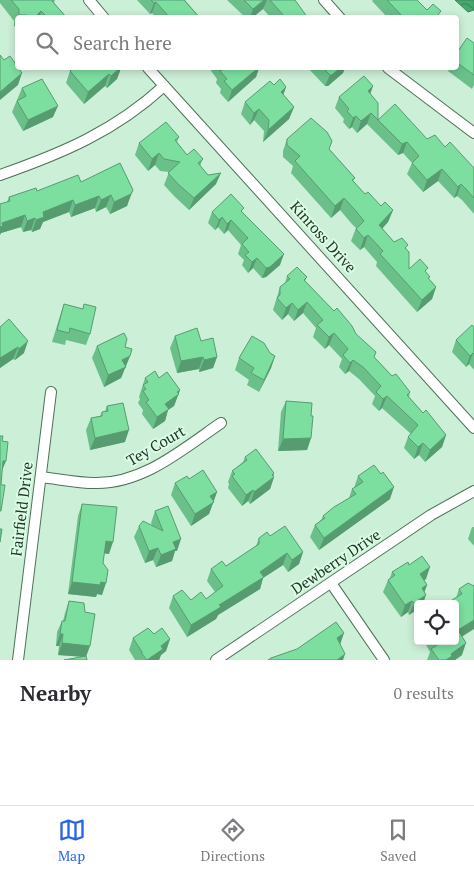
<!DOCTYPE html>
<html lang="en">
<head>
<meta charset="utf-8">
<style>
  body { margin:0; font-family:"PT Serif",serif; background:#f7f7f7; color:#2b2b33 }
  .controls { position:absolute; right:15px; bottom:15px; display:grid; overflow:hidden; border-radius:5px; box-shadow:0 2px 8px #0003 }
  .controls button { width:45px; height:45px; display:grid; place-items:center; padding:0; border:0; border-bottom:1px solid #e1e1e2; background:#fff; color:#2b2b33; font:25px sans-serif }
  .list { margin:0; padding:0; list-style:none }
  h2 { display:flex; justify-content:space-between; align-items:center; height:65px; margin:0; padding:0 20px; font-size:21px }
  h2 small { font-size:16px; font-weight:400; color:#7c7c81 }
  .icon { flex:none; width:28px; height:28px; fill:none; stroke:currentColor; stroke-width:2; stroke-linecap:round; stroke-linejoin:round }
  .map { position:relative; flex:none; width:474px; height:660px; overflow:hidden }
  .search { position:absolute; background:#fff; box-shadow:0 2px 8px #0003; left:15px; right:15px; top:15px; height:55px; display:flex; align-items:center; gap:12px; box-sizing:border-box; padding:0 18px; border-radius:5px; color:#7c7c81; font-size:19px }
  .sheet { height:145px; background:#fff }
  nav { display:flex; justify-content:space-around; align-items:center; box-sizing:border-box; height:70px; border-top:1px solid #e1e1e2; background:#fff; font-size:14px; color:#7c7c81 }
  nav a { display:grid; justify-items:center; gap:2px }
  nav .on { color:#2563eb }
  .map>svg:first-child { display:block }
  .water { fill:url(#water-waves); stroke:#3b8559 }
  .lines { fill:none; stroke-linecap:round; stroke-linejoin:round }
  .minor-casing { stroke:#50705a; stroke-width:12 }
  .minor { stroke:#fff; stroke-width:10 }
  .wall { fill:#6bc08a }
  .shaded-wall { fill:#579c70 }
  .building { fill:#7cdfa0; stroke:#579c70 }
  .labels { text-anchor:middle; stroke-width:4; stroke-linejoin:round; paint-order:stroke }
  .street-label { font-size:15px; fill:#243229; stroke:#d9fde4 }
</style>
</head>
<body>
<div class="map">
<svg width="474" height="660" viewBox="0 0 474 660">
  <defs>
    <pattern id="water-waves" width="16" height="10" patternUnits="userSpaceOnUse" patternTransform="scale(1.25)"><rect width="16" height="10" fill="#45a96e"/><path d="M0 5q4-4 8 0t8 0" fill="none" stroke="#398a5a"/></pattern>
  </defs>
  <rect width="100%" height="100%" fill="#ccefd7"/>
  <polygon class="water" points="455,0 474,0 474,10 468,12"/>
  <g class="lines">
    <defs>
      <g id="minor">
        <polyline points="89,0 104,18"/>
        <polyline points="324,0 340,18"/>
        <polyline points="148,68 474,428"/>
        <polyline points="388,68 474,133"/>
        <path d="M0,175c63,-22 115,-44 164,-89"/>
        <path d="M41,477c18,2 36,6 54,6 48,1 88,-34 126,-60"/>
        <polyline points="331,583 384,660"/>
        <polyline points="18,660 51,392"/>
        <polyline points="216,660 431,515 474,491"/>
      </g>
    </defs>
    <use href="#minor" class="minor-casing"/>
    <use href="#minor" class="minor"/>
  </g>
  <g class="wall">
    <polygon points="0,0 55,0 54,3 67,18 18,18 18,27 14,26 14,21 0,3"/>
    <polygon points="137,0 185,0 200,18 156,18 152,13 150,14"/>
    <polygon points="227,0 286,0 308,18 271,18 263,9 252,18 246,18"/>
    <polygon points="373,0 417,0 427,10 441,18 388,18 372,1"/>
    <polygon points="474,43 474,85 472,89 448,71 450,68 456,68 456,54"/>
    <polygon points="70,68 121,68 117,79 107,88 105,86 84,104 66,83 70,71 72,70"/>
    <polygon points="209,68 259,68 256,77 228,102 220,93 221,89 216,83 217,79"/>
    <polygon points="308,68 345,68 343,73 328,86 325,86"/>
    <polygon points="274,85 286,87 283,95 294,107 289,119 263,142 264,131 254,120 250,125 241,114 245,102"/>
    <polygon points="22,88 53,117 23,131 12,112"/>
    <polygon points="370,94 378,120 427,139 445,147 474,168 474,214 462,200 457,196 454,198 438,181 423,192 407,174 412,163 403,153 398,155 367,124 357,133 352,127 349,129 343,122 344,119 335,108 339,97"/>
    <polygon points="179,137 177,142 187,155 203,159 200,166 216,184 189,210 174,196 164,185 169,172 160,171 155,165 148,171 135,155 139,143"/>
    <polygon points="287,139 329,149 355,178 353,181 365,194 381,206 393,210 388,222 382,228 394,242 407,249 409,269 426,272 429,279 436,287 432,299 417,312 376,266 377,262 364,247 360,250 351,241 356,228 351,223 340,210 331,218 291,173 293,166 283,157 283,151"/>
    <polygon points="81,182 128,202 127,206 110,214 106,207 96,212 95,208 71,217 69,212 43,222 40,229 32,232 31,230 23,232 21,227 1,233 0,235 0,204 7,202 9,197"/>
    <polygon points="212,212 242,212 280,265 266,277 262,278 253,268 248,273 242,265 244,260 238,254 241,245 228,230 224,234 218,227 215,230 208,223"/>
    <polygon points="287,276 307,277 305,281 356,334 374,357 392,376 410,392 409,397 423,413 446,435 442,447 425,462 419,455 414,459 404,448 408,437 411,434 382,408 379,411 372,404 375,396 359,379 349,371 345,374 339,367 342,359 329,345 325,349 313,337 316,328 303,313 294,321 288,314 282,320 273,310 280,287 285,283"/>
    <polygon points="64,304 83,309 84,304 90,334 86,345 66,340 65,345 52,342 60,316"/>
    <polygon points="0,327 24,353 15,360 13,359 0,368"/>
    <polygon points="474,327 474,370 469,364 466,367 452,352 456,340"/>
    <polygon points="175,336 201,341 217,357 213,368 199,372 199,369 177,373 170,348"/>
    <polygon points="97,346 125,347 130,356 121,378 104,387 92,358"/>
    <polygon points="270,353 275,356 271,368 259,392 247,385 249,380 235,370 239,358"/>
    <polygon points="145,378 159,378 180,390 174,406 168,410 165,421 153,429 142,414 143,410 138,403 140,399 139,397"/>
    <polygon points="286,401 311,416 311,438 307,450 278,451 281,412"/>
    <polygon points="107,406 125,442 90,450 86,430 91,418 100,416 102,412 105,411"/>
    <polygon points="245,457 274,473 273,476 274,477 270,489 250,504 248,501 242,506 228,488 229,484 228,482 232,471 243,462"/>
    <polygon points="358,476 390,499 319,550 310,537 315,525 321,520 323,516 349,498 352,489 354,488"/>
    <polygon points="189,479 217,492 209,514 191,526 171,495 175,483"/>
    <polygon points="82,504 109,554 104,553 103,563 102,595 97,594 96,597 68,594 78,516"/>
    <polygon points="155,511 177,551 175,551 172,561 156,567 153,560 145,563 134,537 139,526 152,526 151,523"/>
    <polygon points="472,527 474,527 474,546 468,539"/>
    <polygon points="270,536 303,552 299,564 288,572 283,565 263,578 260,589 218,615 216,619 187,637 169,608 173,596 191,600 206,599 215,592 207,581 211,569 226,566 256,546 259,538"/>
    <polygon points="409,565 426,579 424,580 427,585 424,592 418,604 418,609 409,615 408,612 401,617 383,592 388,580 390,578 392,572"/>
    <polygon points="468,583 462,637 462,655 455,660 427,660 430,652 425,643 425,641 455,641 455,604 451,604 452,600 456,598 459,589"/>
    <polygon points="69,601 86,657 58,655 59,646 56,646 57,632 62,621 63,621 65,613"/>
    <polygon points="154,634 170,639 166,651 161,655 159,660 135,660 129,650 133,638"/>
  </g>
  <g class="shaded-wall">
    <polygon points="264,0 267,0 263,9 252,18 250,18 253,9"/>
    <polygon points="156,2 152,13 150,14 154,3"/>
    <polygon points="41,11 39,18 34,18"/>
    <polygon points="19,15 27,15 26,18 18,18"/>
    <polygon points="18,18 18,27 14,26"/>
    <polygon points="121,68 117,79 107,88 111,76"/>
    <polygon points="258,68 259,68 256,77 228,102 232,90"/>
    <polygon points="340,68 345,68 343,73 328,86 325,86 330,75"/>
    <polygon points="22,73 18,85 0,100 0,92"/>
    <polygon points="109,74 105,86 84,104 88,92"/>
    <polygon points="373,86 369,98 368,91"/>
    <polygon points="286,87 282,99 281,92"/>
    <polygon points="58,106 53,117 23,131 28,120"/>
    <polygon points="294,107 289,119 263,142 268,130"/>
    <polygon points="259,109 254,120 250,125 254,113"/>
    <polygon points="371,113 367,124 357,133 361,121"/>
    <polygon points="356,116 352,127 349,129 353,118"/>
    <polygon points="407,142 403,153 398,155 402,144"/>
    <polygon points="159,153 155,165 148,171 152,159"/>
    <polygon points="442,169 438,181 423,192 427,180"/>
    <polygon points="221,173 216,184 189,210 194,198"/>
    <polygon points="461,184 457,196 454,198 458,187"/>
    <polygon points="133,190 127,206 110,214 114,202"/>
    <polygon points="111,195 106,207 96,212 101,200"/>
    <polygon points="99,196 95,208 71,217 75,205"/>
    <polygon points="344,198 340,210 331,218 335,206"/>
    <polygon points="73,200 69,212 43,222 40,229 32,232 36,220 43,212"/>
    <polygon points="393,210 388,222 375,237 379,225"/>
    <polygon points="25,215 21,227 1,233 0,235 0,227 2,223"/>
    <polygon points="222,217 218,227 215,230 219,220"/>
    <polygon points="35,218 31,230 23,232 27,221"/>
    <polygon points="231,220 228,230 224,234 227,224"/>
    <polygon points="368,235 364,247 360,250 364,238"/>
    <polygon points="284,254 280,265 266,277 262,278 266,268"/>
    <polygon points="257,258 253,268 248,273 252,262"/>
    <polygon points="436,287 432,299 417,312 422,300"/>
    <polygon points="307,302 303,313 294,321 298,310"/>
    <polygon points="292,303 288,314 282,320 286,308"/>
    <polygon points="334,333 329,345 325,349 329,337"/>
    <polygon points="28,341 24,353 15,360 19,349"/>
    <polygon points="18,347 13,359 0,368 0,358"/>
    <polygon points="473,353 469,364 466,367 470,356"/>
    <polygon points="130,356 121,378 104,387 108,375 122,360"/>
    <polygon points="275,356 271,368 259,392 264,380"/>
    <polygon points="203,357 199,369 177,373 181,361"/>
    <polygon points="217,357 213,368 199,372 204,360"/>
    <polygon points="353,360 349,371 345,374 350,363"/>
    <polygon points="180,390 174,406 168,410 165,421 153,429 157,417 165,404"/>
    <polygon points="387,396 382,408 379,411 383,399"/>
    <polygon points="129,430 125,442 90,450 95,438"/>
    <polygon points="446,435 442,447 425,462 430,450"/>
    <polygon points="311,438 307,450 278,451 283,439"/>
    <polygon points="423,443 419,455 414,459 418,447"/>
    <polygon points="3,461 6,461 1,473"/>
    <polygon points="274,473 273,478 274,477 270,489 250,504 254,492"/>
    <polygon points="394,487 390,499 319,550 324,538"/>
    <polygon points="253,490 248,501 242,506 246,495"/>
    <polygon points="217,492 209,514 191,526 195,514 210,496"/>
    <polygon points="181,539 177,551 175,551 172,561 156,567 161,555 173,542"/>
    <polygon points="106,541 113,542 109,554 102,553"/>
    <polygon points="158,548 153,560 145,563 149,551"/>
    <polygon points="303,552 299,564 288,572 292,560"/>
    <polygon points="287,553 283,565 263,578 260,589 218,615 216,619 187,637 191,625 219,605 260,572"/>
    <polygon points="430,567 426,579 416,586 420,574"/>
    <polygon points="72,582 101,582 106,583 102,595 97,594 96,597 68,594"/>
    <polygon points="427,585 423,596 422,588"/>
    <polygon points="426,595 423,604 418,604 418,609 409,615 414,603"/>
    <polygon points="412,601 408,612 401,617 405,605"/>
    <polygon points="474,620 474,629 455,641 458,630"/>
    <polygon points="344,633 340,645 337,638"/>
    <polygon points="60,634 63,634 59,646 56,646"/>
    <polygon points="170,639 166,651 161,655 159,660 147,660 161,646"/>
    <polygon points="62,643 90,646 86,657 58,655"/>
    <polygon points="466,643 462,655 455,660 446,660 451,654"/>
    <polygon points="345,654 343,660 337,660"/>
  </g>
  <g class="building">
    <polygon points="11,0 53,0 52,1 67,18 48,18 41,11 34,18 28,18 27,15 19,15 19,9"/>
    <polygon points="151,0 184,0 200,18 170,18 156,2 154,3"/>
    <polygon points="244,0 264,0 253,9"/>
    <polygon points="270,0 295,0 308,18 282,18 284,16"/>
    <polygon points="387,0 417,0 427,10 433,4 441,11 438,15 441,18 404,18"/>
    <polygon points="73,15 76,18 70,18"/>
    <polygon points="467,38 474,43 474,75 456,62 456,54"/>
    <polygon points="0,55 4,60 10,56 22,73 0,92"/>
    <polygon points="74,68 120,68 111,76 109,74 88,92 70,71"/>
    <polygon points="221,68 258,68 232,90 224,81 227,79 220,71 222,70"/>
    <polygon points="323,68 340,68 332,75 330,75"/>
    <polygon points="364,76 373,86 368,91 378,103 378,120 395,104 427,139 435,135 445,147 450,142 474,168 474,198 466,189 461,184 458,187 442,169 427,180 412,163 419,156 407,142 402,144 371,113 361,121 356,116 353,118 347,111 349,109 339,97"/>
    <polygon points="42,79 58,106 28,120 17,101 26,96 22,88"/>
    <polygon points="280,79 286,87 281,92 294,107 268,130 269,120 259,109 254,113 245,102 270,81 274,85"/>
    <polygon points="311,118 327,132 332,141 329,149 355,178 352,180 365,194 368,192 381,206 385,202 393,210 379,225 394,242 402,238 408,245 405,248 409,252 409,269 420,259 428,268 425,271 430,277 428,278 436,287 422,300 380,254 383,251 368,235 364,238 356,229 364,221 356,211 344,198 335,206 295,161 300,156 287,145 287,139"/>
    <polygon points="166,122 179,137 175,140 187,155 194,149 203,159 198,163 208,175 221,173 194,198 179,185 168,173 180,162 164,159 159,153 152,159 139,143"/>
    <polygon points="120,163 133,190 131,194 114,202 111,195 101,200 99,196 75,205 73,200 43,212 44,217 36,220 35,218 27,221 25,215 2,223 3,226 0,227 0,204 10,201 9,197 36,188 37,191 78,175 81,182"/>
    <polygon points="231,194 244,208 241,211 284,254 270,267 266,268 257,258 252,262 245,255 249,252 242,244 248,238 231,220 227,224 222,217 219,220 212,212"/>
    <polygon points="297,267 307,277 304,280 334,311 337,308 352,326 356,334 376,352 374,357 392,376 396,374 410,392 407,395 423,413 426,410 446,435 430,450 423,443 418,447 408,437 418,425 387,396 383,399 376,392 381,386 363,367 353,360 350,363 343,355 348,349 334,333 329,337 317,325 323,320 307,302 298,310 292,303 286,308 277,298 280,295 280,287 290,279 287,276"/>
    <polygon points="64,304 83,309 84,304 96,307 90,334 70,328 69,333 57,330"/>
    <polygon points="9,319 28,341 19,349 18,347 0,358 0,327"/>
    <polygon points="472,325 474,327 474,354 473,353 470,356 456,340"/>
    <polygon points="197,328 201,341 213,338 217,357 204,360 203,357 181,361 175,336"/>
    <polygon points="124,333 127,339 125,347 132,349 130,356 122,360 126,367 108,375 97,346"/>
    <polygon points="252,336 264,343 270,353 275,356 264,380 251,373 254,368 239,358"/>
    <polygon points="155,371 159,378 167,372 180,390 177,392 179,394 165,404 169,409 157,417 146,402 149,400 143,391 146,389 143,385 148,382 145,378"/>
    <polygon points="286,401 312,403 311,416 313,416 311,438 283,439"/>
    <polygon points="123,403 129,430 95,438 91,418 102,416 102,412 108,411 107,406"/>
    <polygon points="0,436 3,436 2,441 8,442 6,461 3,461 1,485 5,485 1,511 0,511"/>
    <polygon points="256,449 274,473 272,475 274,477 254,492 253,490 246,495 232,476 235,474 232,471 247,460 245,457"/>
    <polygon points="374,465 381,474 383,472 394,487 324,538 315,525 325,518 323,516 334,507 356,494 352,489 363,482 358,476"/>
    <polygon points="203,470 217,492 210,496 214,502 195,514 175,483 187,476 189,479"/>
    <polygon points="82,504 117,507 113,542 106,541 103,563 108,570 106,583 101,582 100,585 72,582"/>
    <polygon points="168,506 181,539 173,542 176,549 161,555 158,548 149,551 139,526 143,521 163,531 155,511"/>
    <polygon points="285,526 303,552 292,560 287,553 260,572 264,577 219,605 221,607 191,625 173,596 182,590 191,600 201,592 206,599 223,586 211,569 222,561 226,566 259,544 259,538 267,532 270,536"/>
    <polygon points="0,529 2,529 0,542"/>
    <polygon points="422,556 430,567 420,574 427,585 422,588 426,595 414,603 412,601 405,605 388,580 395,575 392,572 408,562 409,565"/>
    <polygon points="468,583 474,586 474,620 458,630 466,643 451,654 452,656 446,660 439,660 431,649 437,645 435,641 455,641 455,614 459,611 452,600 462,594 459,589"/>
    <polygon points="69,601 84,603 85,612 95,614 90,646 62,643 63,634 60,634 62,621 65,621"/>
    <polygon points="336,622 344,633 337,638 345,654 337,660 268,660 271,658 297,649"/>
    <polygon points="148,628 154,634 162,628 170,639 161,646 163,649 147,660 142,654 142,652 133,638"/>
    <polygon points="86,656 87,660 64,660"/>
  </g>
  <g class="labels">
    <g class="street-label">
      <text transform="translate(323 237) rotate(48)" y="5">Kinross Drive</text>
      <text transform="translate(156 446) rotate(-30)" y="5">Tey Court</text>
      <text transform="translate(22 509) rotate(-83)" y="5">Fairfield Drive</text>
      <text transform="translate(336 562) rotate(-34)" y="5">Dewberry Drive</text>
    </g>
  </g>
</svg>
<div class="controls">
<button><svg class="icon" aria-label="locate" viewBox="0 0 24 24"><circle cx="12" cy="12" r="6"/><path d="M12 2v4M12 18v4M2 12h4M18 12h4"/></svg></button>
</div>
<div class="search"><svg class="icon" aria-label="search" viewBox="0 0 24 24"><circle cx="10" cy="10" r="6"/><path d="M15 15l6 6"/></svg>Search here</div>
</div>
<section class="sheet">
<h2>Nearby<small>0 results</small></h2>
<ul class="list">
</ul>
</section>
<nav>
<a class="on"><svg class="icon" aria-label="map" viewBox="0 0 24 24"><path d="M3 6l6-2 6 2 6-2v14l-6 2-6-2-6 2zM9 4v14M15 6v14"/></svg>Map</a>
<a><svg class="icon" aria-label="directions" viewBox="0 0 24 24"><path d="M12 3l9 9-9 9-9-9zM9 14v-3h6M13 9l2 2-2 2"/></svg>Directions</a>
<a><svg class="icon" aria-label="saved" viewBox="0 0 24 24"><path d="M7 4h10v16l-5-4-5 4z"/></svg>Saved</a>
</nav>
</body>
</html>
